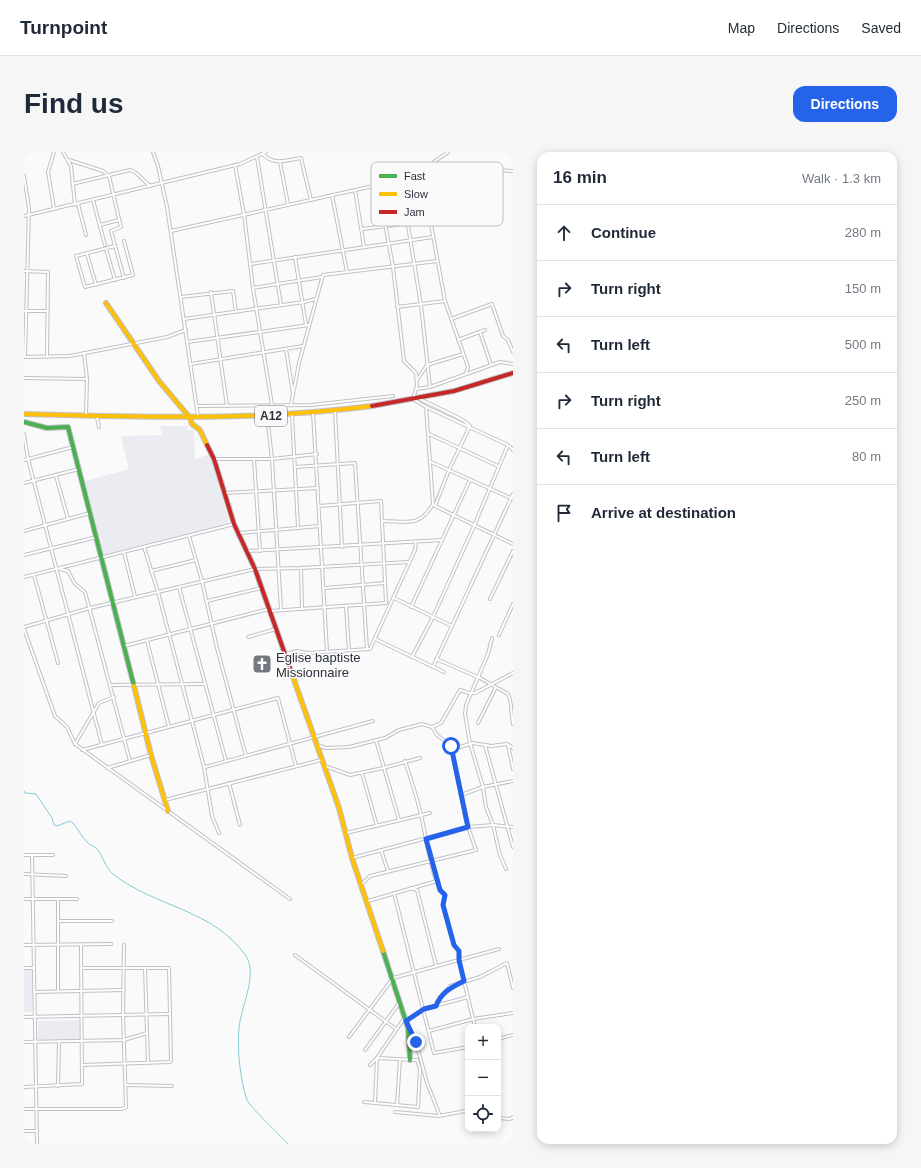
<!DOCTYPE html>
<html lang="en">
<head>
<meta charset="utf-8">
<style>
  body { margin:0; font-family:Arial,sans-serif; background:#f6f6f7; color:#1f2937 }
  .controls { position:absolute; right:12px; bottom:12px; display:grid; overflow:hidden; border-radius:8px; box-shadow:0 2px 10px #0003 }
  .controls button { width:36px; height:36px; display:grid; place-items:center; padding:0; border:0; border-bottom:1px solid #e0e1e3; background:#fff; color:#1f2937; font:20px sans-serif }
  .stop { position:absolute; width:12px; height:12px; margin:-9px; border:3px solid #2563eb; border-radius:50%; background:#fff }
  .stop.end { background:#2563eb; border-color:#fff; box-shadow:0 1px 4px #0008 }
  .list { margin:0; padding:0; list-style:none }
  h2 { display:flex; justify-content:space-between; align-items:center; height:52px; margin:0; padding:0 16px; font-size:17px }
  h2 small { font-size:13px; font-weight:400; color:#747a83 }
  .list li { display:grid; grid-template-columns:26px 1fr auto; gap:12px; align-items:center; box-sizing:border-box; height:56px; padding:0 16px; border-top:1px solid #e0e1e3 }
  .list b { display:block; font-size:15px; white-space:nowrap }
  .list em { font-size:13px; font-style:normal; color:#747a83 }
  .icon { flex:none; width:22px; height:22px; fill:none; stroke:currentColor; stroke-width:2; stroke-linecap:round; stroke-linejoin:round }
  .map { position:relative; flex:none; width:489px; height:992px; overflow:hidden; border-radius:12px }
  header { display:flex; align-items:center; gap:24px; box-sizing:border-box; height:56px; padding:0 20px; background:#fff; border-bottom:1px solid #e0e1e3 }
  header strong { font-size:19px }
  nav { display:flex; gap:22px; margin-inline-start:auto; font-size:14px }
  .intro { display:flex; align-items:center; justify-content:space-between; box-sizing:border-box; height:96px; padding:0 24px }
  h1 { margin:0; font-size:28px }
  .button { padding:10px 18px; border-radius:12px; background:#2563eb; color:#fff; font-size:14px; font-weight:700 }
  main { display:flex; gap:24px; padding:0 24px }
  aside { flex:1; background:#fff; border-radius:12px; box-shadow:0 2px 10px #0003 }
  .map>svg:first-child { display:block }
  .built { fill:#eaecf2 }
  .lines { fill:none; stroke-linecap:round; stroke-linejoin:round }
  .stream { stroke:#85cad6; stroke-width:1 }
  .street-casing { stroke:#bfc1c7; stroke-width:4 }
  .fast-casing { stroke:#bfc1c7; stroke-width:6 }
  .slow-casing { stroke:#bfc1c7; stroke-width:6 }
  .jam-casing { stroke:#bfc1c7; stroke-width:6 }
  .street { stroke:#fefefe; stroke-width:2 }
  .fast { stroke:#4caf50; stroke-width:4 }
  .slow { stroke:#ffc107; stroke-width:4 }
  .jam { stroke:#c62828; stroke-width:4 }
  .route { stroke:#2563eb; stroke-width:5 }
  .labels { text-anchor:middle; stroke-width:3; stroke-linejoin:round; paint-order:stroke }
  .shield { fill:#fafafa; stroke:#6a6d76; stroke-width:1 }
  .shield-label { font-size:12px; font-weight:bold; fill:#2c313e }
  .poi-label { font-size:13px; fill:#2c313e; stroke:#fafafa; text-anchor:start }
  .key { fill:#fafafa; stroke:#bcbec2; stroke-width:1 }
  .key-label { font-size:11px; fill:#2c313e }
</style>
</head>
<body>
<header>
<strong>Turnpoint</strong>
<nav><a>Map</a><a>Directions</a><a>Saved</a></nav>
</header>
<div class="intro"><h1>Find us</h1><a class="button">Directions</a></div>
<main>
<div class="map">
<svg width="489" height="992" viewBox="0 0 489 992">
  <rect width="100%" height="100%" fill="#fafafa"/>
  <g class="built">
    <polygon points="136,274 163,274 163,278 170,278 171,307 187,302 205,371 80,403 61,329 105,317 97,284 138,283"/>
    <rect x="0" y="818" width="8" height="42"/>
    <polygon points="56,868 56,887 14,888 14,869"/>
  </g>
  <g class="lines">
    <path class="stream" d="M0,639l1,2 11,1 16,24 2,7 3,1 13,-5 3,2c5,6 9,14 14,19 2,3 5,3 8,5 8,7 10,21 18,27 41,33 101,35 133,82 12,19 -5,50 -7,72 -2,22 1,51 8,72 3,7 34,36 41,44"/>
    <defs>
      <g id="street">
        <polyline points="39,0 47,14 51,53"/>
        <polyline points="129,0 134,14 143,55 174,264"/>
        <path d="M239,2c10,12 25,6 38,4l10,42"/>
        <polyline points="233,5 257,153"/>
        <polyline points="45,8 79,19 85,24 97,75 87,79 100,126"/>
        <polyline points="256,10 264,52"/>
        <polyline points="211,13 220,62 229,136 248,253 243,263 248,307 257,458"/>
        <polyline points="393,22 424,0"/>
        <polyline points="0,24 5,56 1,205"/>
        <polyline points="376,25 397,153 406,235"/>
        <polyline points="386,25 433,41"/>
        <polyline points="399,29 421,149 444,215 442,221"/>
        <polyline points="48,32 106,18 111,20 126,34"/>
        <polyline points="354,33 369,115 380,209 392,221 393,234 389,247 402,255 484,293 489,298"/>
        <polyline points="331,38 340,95"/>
        <polyline points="308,43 323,120"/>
        <polyline points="69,48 81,93"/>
        <polyline points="54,52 62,83"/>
        <polyline points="30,57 24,20 30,0"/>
        <polyline points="0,64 216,12 242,0"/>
        <polyline points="76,73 95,68"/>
        <polyline points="338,77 405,69"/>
        <path d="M147,79l207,-46c20,-7 51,-15 73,-16 20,-1 41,1 62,2"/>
        <polyline points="91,94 52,104 61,135 109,123 100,89"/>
        <polyline points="82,97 91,128"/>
        <polyline points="63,102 72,133"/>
        <polyline points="271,105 282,173"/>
        <polyline points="227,112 409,85"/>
        <polyline points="0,119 24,120 23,205"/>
        <polyline points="229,136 298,125"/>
        <polyline points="187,140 203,254"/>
        <polyline points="157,145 209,139 212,160"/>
        <polyline points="373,155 421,149"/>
        <polyline points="0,159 24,159"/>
        <polyline points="160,167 280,150 292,147"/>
        <polyline points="427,167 468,152 479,184 484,188 489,200"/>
        <polyline points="456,180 467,213"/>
        <polyline points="434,188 461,178"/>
        <polyline points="163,190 285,173"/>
        <polyline points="262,197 269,242"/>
        <polyline points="60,201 63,227 62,263"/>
        <polyline points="1,205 46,204 143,185 162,178"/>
        <polyline points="167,212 279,194"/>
        <polyline points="0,226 63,227"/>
        <polyline points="393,228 403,213 439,202"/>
        <polyline points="392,237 406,235 476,210 489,212"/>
        <polyline points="394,246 439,268 445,273"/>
        <polyline points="267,253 275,211 299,123 413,109"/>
        <polyline points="174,254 287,253 369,244"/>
        <polyline points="402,255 409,352 411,354 489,392"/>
        <polyline points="311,259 318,395"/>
        <polyline points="289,261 303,499"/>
        <polyline points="268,263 274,375"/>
        <polyline points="73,265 75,275"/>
        <polyline points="0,282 4,307 78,593"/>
        <polyline points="405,282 474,314"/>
        <polyline points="190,307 248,307 293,302"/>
        <polyline points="230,307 236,399"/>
        <polyline points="0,308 49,295"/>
        <polyline points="407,310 489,347"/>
        <polyline points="271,315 331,311 343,497"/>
        <polyline points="32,324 44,367"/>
        <polyline points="0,331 55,317"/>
        <polyline points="201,341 294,336"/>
        <polyline points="295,354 357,349 362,451"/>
        <polyline points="411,354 425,318 446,274"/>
        <path d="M358,369c25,0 37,7 51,-17"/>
        <polyline points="0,379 66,361"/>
        <polyline points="215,381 296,374"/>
        <polyline points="165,384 178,429 193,496 222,604"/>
        <polyline points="120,395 134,440 180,615 188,664 195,681"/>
        <polyline points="224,399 418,388"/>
        <polyline points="100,400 111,445"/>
        <polyline points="0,403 73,385"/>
        <polyline points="277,416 278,457"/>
        <polyline points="36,417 44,419 51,432 61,440 106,609"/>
        <polyline points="127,419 172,408"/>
        <polyline points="10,423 34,511"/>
        <polyline points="0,425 210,372"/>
        <polyline points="155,435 202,609"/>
        <polyline points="300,436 361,431"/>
        <polyline points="370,446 428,474"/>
        <polyline points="466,447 489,399"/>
        <polyline points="183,449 237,436"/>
        <polyline points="322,454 325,498"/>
        <polyline points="387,455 446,328"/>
        <polyline points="246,459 362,451"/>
        <polyline points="0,475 66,456 231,417 277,416 385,410"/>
        <polyline points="0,477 31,564 43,575 51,592 266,747"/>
        <polyline points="475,483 489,452"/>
        <polyline points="224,485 252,477"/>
        <polyline points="468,486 464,502 442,553 441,562 446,591 459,635 462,655 469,673 476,703 482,717"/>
        <polyline points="351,487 420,520"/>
        <polyline points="123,489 145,575"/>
        <polyline points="100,494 245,457"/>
        <polyline points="261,502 273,499 284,501 346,497 391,398 392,389"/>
        <polyline points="388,505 409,465 450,374 484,293"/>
        <path d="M412,507l44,19 28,16c4,6 3,22 5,30"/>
        <polyline points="409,515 489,342"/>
        <polyline points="88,533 180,532"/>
        <polyline points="454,571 472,535"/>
        <polyline points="408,575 417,571 436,538 445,541 451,541 489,521"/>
        <polyline points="352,588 375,668"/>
        <polyline points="51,592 75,551 90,545"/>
        <polyline points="293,593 302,596 325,595 361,586 375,578 398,572 408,575 413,583 427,594 436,595 449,591 467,594 483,592 489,596"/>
        <polyline points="461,593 489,695"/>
        <polyline points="484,593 489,617"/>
        <polyline points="58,598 254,546 272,614"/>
        <path d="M381,609c6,18 12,36 16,54 5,19 10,68 24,80l-2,10 11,40 5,6v9l16,67"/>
        <polyline points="301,614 326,623 359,616 396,606"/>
        <polyline points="181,615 349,569"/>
        <polyline points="83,616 127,603"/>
        <polyline points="338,621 353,674"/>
        <polyline points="205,631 216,673"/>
        <polyline points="437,643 459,635 489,629"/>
        <polyline points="141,648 297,608"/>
        <polyline points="322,681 406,661"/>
        <polyline points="357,698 364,719"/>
        <polyline points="0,703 29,703"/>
        <polyline points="8,703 13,992"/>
        <polyline points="328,706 444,675 469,673 489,675"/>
        <polyline points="0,722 42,724"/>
        <polyline points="338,732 346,724 452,698 442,669 427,594"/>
        <polyline points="387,736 393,738 412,813"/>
        <polyline points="370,741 410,901 444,895"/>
        <polyline points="0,747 53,747"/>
        <polyline points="34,747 34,839"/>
        <polyline points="344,749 413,729"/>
        <polyline points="35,769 88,769"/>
        <polyline points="0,793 87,792"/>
        <polyline points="271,803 372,877"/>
        <polyline points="0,816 10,816"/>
        <polyline points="57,816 145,816 147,908 146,910 58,913"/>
        <polyline points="121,816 124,911"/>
        <polyline points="10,840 100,838"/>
        <polyline points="412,854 415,847 426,834 456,825 483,811 489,836"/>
        <polyline points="0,865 146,862"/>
        <polyline points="382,869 400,857 444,845"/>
        <polyline points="385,878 392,890 403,931 416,964"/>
        <polyline points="405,879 449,867 489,861"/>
        <polyline points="325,885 369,826 475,797"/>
        <polyline points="474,887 489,883"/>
        <polyline points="0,890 100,888 123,881"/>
        <polyline points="341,898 376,850"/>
        <polyline points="346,913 353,906 381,865"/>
        <polyline points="102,933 148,934"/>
        <polyline points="34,934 35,889"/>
        <polyline points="0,935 58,932 57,793"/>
        <polyline points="340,950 394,955 396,917 393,908"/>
        <polyline points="351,951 353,906 393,908"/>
        <polyline points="373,953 376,907"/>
        <polyline points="0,957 98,957 102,955 99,863 100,793"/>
        <polyline points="371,960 415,964 441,959 444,960"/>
        <polyline points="474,966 486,967 489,965"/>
        <polyline points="0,979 13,979"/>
      </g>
      <g id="fast">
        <polyline points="0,270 23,276 44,275 110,534"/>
        <polyline points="359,799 384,876 386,908"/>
      </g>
      <g id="slow">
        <polyline points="82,151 135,229 166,266 168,272 176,278 183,293"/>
        <path d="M0,262c116,3 232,7 348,-8"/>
        <polyline points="268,522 315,656 328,706 359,799"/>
        <polyline points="110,534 127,603 144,659"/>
      </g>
      <g id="jam">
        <polyline points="348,254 430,239 489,221"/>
        <polyline points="183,293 190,307 210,372 231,417 268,522"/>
      </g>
    </defs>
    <use href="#street" class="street-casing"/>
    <use href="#fast" class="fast-casing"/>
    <use href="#slow" class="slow-casing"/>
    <use href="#jam" class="jam-casing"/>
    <use href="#street" class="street"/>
    <use href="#fast" class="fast"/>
    <use href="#slow" class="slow"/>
    <use href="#jam" class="jam"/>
  </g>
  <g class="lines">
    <path class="route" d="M392,890l-10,-21 18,-12 12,-3c5,-14 16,-19 28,-25l-5,-21v-9l-5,-6 -11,-40 2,-10 -5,-5 -14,-51 42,-12 -17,-81"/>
  </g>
  <defs>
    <symbol id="church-square" viewBox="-11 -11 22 22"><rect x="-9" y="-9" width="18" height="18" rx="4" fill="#747780" stroke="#fafafa"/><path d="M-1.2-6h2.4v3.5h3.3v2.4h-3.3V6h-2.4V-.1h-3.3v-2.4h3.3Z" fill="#fff"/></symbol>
  </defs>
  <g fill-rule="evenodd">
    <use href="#church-square" x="227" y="501" width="22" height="22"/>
  </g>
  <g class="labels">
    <rect class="shield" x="231" y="254" width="32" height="20" rx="3"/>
    <g class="shield-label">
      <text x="247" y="268">A12</text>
    </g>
    <g class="poi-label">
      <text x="252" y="510">Eglise baptiste<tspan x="252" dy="15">Missionnaire</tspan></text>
    </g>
  </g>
  <rect x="347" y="10" width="132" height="64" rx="6" class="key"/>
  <rect x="355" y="22" width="18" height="4" fill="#4caf50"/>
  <rect x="355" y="40" width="18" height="4" fill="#ffc107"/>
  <rect x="355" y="58" width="18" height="4" fill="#c62828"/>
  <g class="key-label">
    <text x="380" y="28">Fast</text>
    <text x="380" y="46">Slow</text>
    <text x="380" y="64">Jam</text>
  </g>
</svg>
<div class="controls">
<button>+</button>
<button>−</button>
<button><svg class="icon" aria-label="locate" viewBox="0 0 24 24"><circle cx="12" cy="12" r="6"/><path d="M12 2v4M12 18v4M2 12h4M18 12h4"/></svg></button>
</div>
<div class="stop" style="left:427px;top:594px"></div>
<div class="stop end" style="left:392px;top:890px"></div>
</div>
<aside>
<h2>16 min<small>Walk · 1.3 km</small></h2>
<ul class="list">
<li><svg class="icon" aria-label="ahead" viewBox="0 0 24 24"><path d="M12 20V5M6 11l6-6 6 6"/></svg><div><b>Continue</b></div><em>280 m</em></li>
<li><svg class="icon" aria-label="right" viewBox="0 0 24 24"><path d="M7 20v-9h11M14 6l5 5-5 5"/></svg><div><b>Turn right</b></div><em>150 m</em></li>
<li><svg class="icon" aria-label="left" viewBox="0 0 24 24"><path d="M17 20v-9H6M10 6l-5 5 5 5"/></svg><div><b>Turn left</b></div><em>500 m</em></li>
<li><svg class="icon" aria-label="right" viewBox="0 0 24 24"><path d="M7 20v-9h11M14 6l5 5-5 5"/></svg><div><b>Turn right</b></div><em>250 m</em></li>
<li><svg class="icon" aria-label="left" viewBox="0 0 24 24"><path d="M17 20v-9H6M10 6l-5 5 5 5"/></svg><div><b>Turn left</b></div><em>80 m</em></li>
<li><svg class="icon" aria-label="arrive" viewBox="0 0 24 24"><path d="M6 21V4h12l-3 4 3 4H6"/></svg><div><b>Arrive at destination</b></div></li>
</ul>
</aside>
</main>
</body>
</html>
